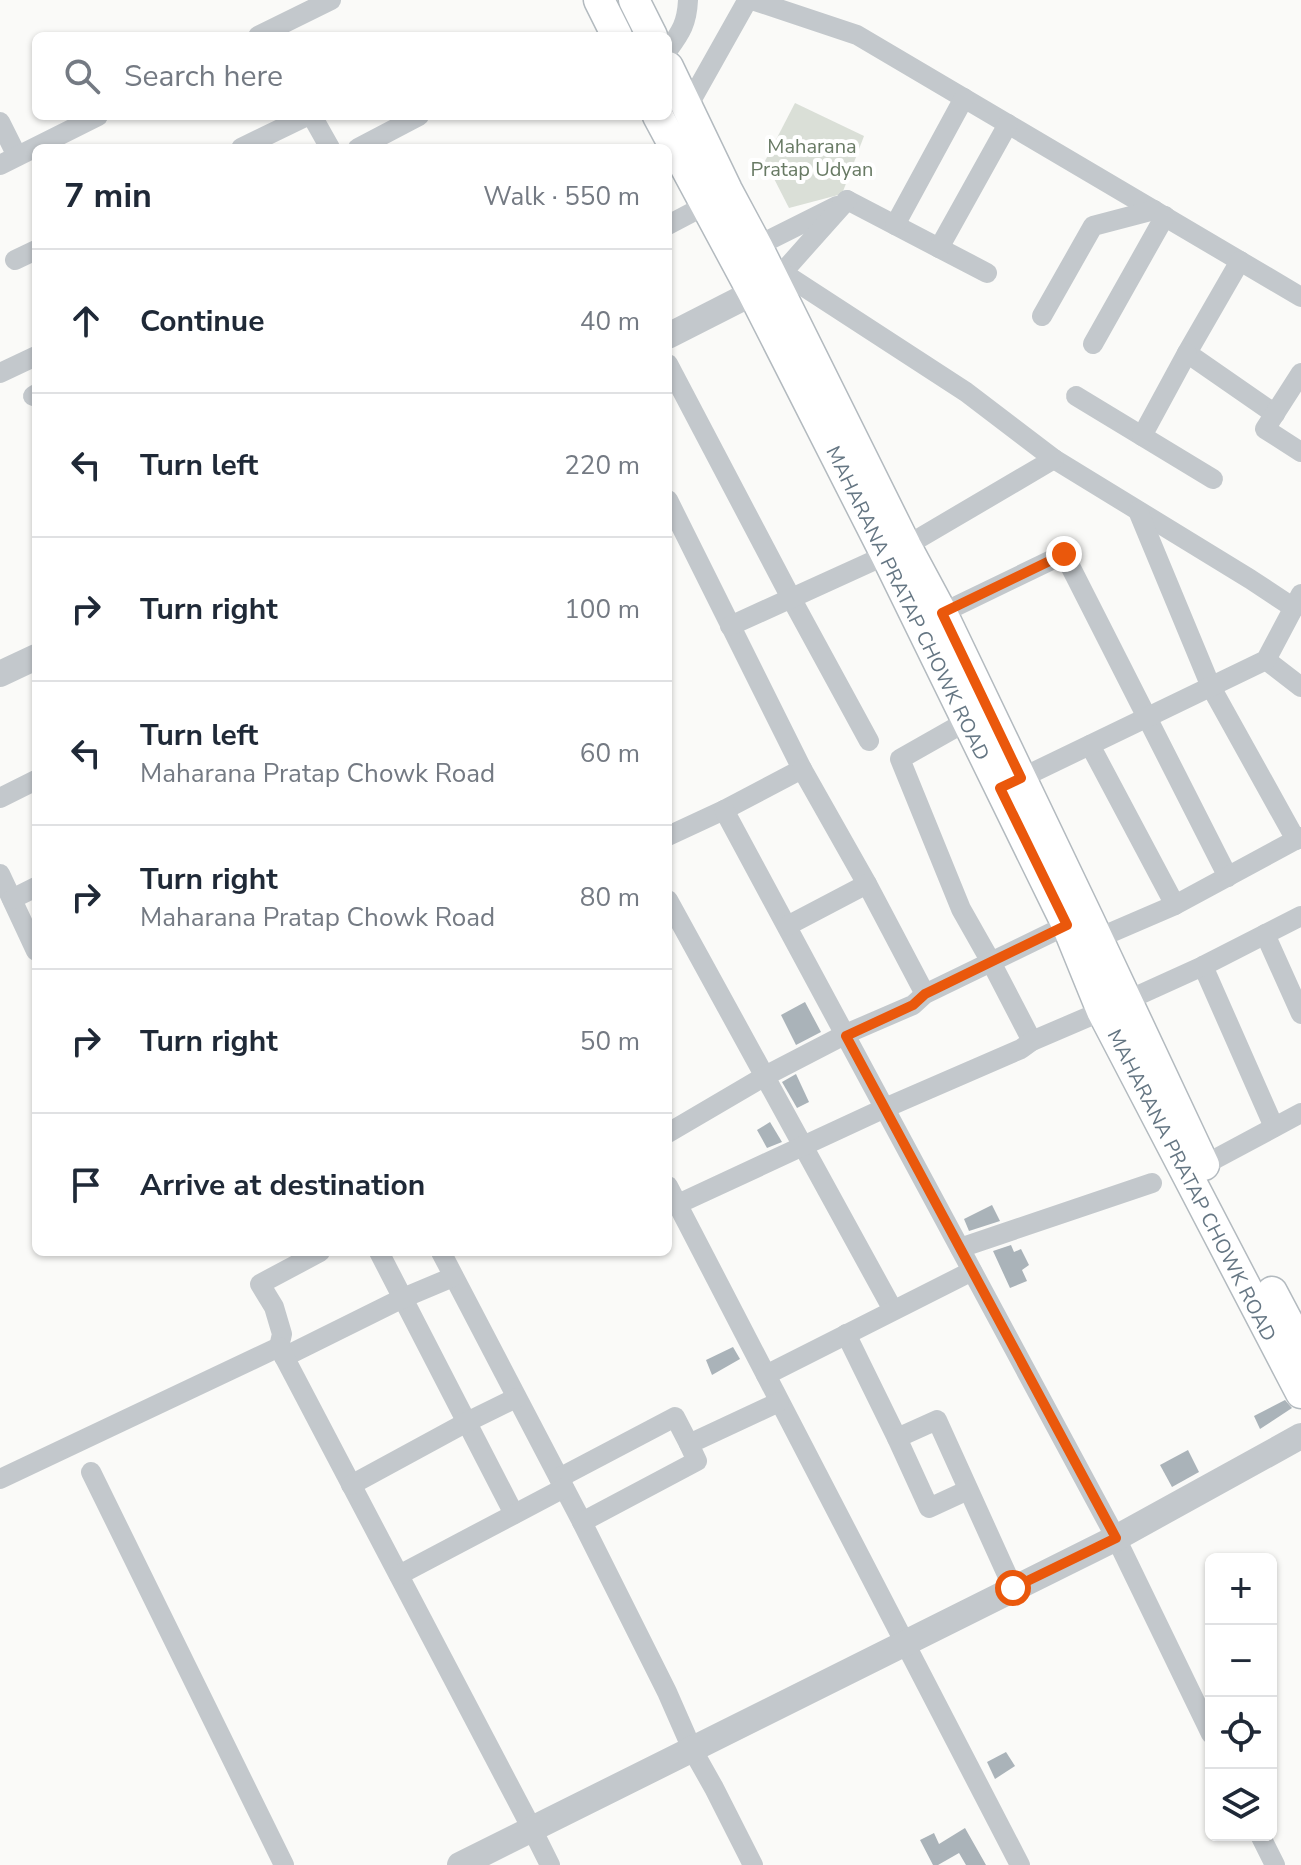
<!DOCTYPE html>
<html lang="en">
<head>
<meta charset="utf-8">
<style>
  body { margin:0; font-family:"Nunito Sans",sans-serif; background:#f6f6f7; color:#1f2937 }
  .controls { position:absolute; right:24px; bottom:24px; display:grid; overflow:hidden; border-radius:12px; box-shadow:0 2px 6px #0004 }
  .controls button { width:72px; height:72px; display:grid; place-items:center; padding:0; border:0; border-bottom:2px solid #e0e1e3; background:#fff; color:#1f2937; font:40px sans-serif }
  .stop { position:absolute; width:24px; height:24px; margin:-18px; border:6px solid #ea580c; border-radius:50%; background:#fff }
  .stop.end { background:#ea580c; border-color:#fff; box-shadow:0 2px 8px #0008 }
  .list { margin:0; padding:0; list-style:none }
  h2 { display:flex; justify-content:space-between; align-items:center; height:104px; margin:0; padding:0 32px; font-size:34px }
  h2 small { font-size:26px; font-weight:400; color:#747a83 }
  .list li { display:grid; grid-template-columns:52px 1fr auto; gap:24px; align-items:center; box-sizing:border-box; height:144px; padding:0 32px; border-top:2px solid #e0e1e3 }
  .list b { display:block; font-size:30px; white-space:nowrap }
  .list p { margin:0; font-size:26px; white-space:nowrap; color:#747a83 }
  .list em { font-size:26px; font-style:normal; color:#747a83 }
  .icon { flex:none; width:44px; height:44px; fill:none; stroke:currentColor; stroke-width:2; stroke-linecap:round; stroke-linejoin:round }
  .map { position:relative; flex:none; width:1301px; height:1865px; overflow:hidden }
  .search { position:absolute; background:#fff; box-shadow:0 2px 6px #0004; left:32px; top:32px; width:640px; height:88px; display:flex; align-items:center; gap:20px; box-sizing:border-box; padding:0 28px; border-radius:12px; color:#747a83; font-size:30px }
  .panel { position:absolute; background:#fff; box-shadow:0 2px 6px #0004; left:32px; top:144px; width:640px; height:1112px; border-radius:12px }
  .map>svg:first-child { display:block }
  .green { fill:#dadfd7 }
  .building { fill:#aab3b9 }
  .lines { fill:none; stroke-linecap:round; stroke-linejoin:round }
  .secondary-casing { stroke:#b3babf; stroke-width:33 }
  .minor { stroke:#c3c8cc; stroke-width:20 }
  .tertiary { stroke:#c3c8cc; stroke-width:26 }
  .secondary { stroke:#fff; stroke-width:30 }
  .route { stroke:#ea580c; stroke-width:10 }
  .labels { text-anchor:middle; stroke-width:8; stroke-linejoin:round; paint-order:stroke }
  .park-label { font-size:20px; fill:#687a64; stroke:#fff }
  .street-label { font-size:20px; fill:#657683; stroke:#fff }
</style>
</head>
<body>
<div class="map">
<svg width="1301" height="1865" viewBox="0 0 1301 1865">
  <rect width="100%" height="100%" fill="#fafaf8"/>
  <polygon class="green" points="795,103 864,136 842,194 789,208 765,161"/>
  <g class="building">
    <polygon points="805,1002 821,1032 796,1045 781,1015"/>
    <polygon points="796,1074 809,1102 797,1108 782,1082"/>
    <polygon points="770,1122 782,1142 767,1148 757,1130"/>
    <polygon points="992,1205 1000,1221 969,1231 964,1219"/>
    <polygon points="1011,1245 1014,1252 1021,1249 1029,1265 1022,1270 1027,1281 1010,1288 993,1251"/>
    <polygon points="733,1347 740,1359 712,1375 706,1360"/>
    <polygon points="1285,1400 1292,1408 1260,1429 1254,1416"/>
    <polygon points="1188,1450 1199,1472 1172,1487 1160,1465"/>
    <polygon points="1006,1752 1015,1766 995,1779 987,1762"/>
    <polygon points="965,1828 986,1865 966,1865 959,1853 938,1865 933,1865 920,1840 934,1833 939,1844"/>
  </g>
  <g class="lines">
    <defs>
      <g id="secondary">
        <polyline points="599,0 617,36"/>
        <polyline points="634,0 652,36"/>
        <polyline points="668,67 727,190 757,246 906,546 942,613 1088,918 1204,1165"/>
        <polyline points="658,116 753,293 886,555 1067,925 1102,1011 1301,1393"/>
        <polyline points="1272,1292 1301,1347"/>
      </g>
    </defs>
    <use href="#secondary" class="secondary-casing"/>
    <g class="minor">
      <polyline points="258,36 331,0"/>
      <path d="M668,50c13,-18 19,-27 20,-50"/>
      <polyline points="688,106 747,1 755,1 857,35 1301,297"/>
      <polyline points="312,116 330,148"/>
      <polyline points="0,122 17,156"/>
      <polyline points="241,148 307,116"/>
      <polyline points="358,148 419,116"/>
      <polyline points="0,165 98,116"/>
      <polyline points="847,200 987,273"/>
      <polyline points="668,225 706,205"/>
      <polyline points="895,225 964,98"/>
      <polyline points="757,246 837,206"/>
      <polyline points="939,248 1008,124"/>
      <polyline points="15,260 36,250"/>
      <polyline points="1240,261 1187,353 1275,414"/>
      <polyline points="774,282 847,200"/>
      <polyline points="1042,316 1093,226 1154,210"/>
      <polyline points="1093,344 1165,216"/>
      <polyline points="668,364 790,596 869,741"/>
      <polyline points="0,373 36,356"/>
      <polyline points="1301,373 1265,429 1301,452"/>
      <polyline points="33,396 36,394"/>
      <polyline points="1076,396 1213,479"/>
      <polyline points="1142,436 1187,353"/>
      <polyline points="1054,459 1250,579 1294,608"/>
      <polyline points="668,500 802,769 724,810 668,836"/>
      <polyline points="1138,511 1211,687 1296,840"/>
      <polyline points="942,613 1064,554 1228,877"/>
      <polyline points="730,626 906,546 1054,459 966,392 783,273"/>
      <polyline points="1266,660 1301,687"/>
      <polyline points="967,721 900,759 961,909 991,962 1032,1041"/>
      <polyline points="1090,745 1175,905"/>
      <polyline points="802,769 867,884 925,994"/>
      <polyline points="1013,782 1266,660 1301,594"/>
      <polyline points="0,798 36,780"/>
      <polyline points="724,810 1116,1538 1211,1734"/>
      <polyline points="0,874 36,951"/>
      <polyline points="12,899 36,887"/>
      <polyline points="668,900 893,1310"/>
      <polyline points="787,926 867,884"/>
      <polyline points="1265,934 1301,1014"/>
      <polyline points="1096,939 1175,905 1301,837"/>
      <polyline points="1203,966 1274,1127"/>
      <polyline points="1128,1000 1203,966 1301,916"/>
      <polyline points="668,1133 765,1076 848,1033 913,1005 925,994 1067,925"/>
      <polyline points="1204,1165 1301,1113"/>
      <polyline points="668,1186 1020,1865"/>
      <polyline points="678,1204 885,1108 1021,1049 1032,1041 1102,1011"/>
      <polyline points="960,1248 1152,1183"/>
      <polyline points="379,1252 514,1514"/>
      <polyline points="441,1252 582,1522 667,1692 692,1749 714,1788 753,1865"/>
      <polyline points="846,1334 897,1438 937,1420 1013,1588"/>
      <polyline points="279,1347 282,1334 274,1307 260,1284 320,1252"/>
      <polyline points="284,1357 403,1298 453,1277"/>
      <polyline points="766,1375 972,1271"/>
      <polyline points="897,1438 929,1508 968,1490"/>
      <polyline points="91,1472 284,1865"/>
      <polyline points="559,1478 675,1417 689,1444"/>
      <polyline points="0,1479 279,1347 532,1829 550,1865"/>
      <polyline points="351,1485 467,1422 516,1398"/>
      <polyline points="582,1522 697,1461 689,1444 779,1402"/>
      <polyline points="399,1575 564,1488"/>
      <polyline points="1260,1835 1275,1865"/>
    </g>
    <g class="tertiary">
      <polyline points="668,336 770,284"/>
      <polyline points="0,674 36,657"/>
      <polyline points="460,1865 1116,1538 1301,1436"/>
    </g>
    <use href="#secondary" class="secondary"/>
  </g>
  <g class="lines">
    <polyline class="route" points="1013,1588 1116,1538 846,1036 913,1005 925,994 1067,925 1000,788 1021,778 942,613 1064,554"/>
  </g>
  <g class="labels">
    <g class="park-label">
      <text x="812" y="153">Maharana<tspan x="812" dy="23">Pratap Udyan</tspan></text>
    </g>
    <g class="street-label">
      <text transform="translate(908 603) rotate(64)" y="7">MAHARANA PRATAP CHOWK ROAD</text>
      <text transform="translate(1192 1185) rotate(63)" y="7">MAHARANA PRATAP CHOWK ROAD</text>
    </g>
  </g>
</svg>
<div class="controls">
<button>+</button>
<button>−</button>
<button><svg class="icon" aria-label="locate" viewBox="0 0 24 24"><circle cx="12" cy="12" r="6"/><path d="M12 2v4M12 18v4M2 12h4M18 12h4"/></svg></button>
<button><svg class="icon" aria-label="layers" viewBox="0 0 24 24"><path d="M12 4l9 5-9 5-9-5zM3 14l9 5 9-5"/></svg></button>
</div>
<div class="stop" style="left:1013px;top:1588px"></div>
<div class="stop end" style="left:1064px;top:554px"></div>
<div class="search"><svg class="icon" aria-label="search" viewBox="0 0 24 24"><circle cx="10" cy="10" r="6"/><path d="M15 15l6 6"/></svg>Search here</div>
<section class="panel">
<h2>7 min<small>Walk · 550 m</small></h2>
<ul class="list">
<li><svg class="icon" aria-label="ahead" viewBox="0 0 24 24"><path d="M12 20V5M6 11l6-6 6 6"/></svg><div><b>Continue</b></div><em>40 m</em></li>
<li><svg class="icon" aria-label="left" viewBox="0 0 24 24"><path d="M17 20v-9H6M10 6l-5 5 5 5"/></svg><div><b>Turn left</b></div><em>220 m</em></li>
<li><svg class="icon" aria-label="right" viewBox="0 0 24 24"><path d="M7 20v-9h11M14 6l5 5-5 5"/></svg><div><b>Turn right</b></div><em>100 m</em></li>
<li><svg class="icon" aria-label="left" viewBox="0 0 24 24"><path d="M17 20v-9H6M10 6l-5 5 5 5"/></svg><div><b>Turn left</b><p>Maharana Pratap Chowk Road</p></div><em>60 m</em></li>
<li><svg class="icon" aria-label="right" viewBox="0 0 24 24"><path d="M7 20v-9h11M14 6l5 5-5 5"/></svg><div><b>Turn right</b><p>Maharana Pratap Chowk Road</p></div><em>80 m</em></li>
<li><svg class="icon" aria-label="right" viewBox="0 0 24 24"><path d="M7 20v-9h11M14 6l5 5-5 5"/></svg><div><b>Turn right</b></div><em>50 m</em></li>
<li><svg class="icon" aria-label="arrive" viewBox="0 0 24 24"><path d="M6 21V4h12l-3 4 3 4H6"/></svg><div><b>Arrive at destination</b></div></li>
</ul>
</section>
</div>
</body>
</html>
